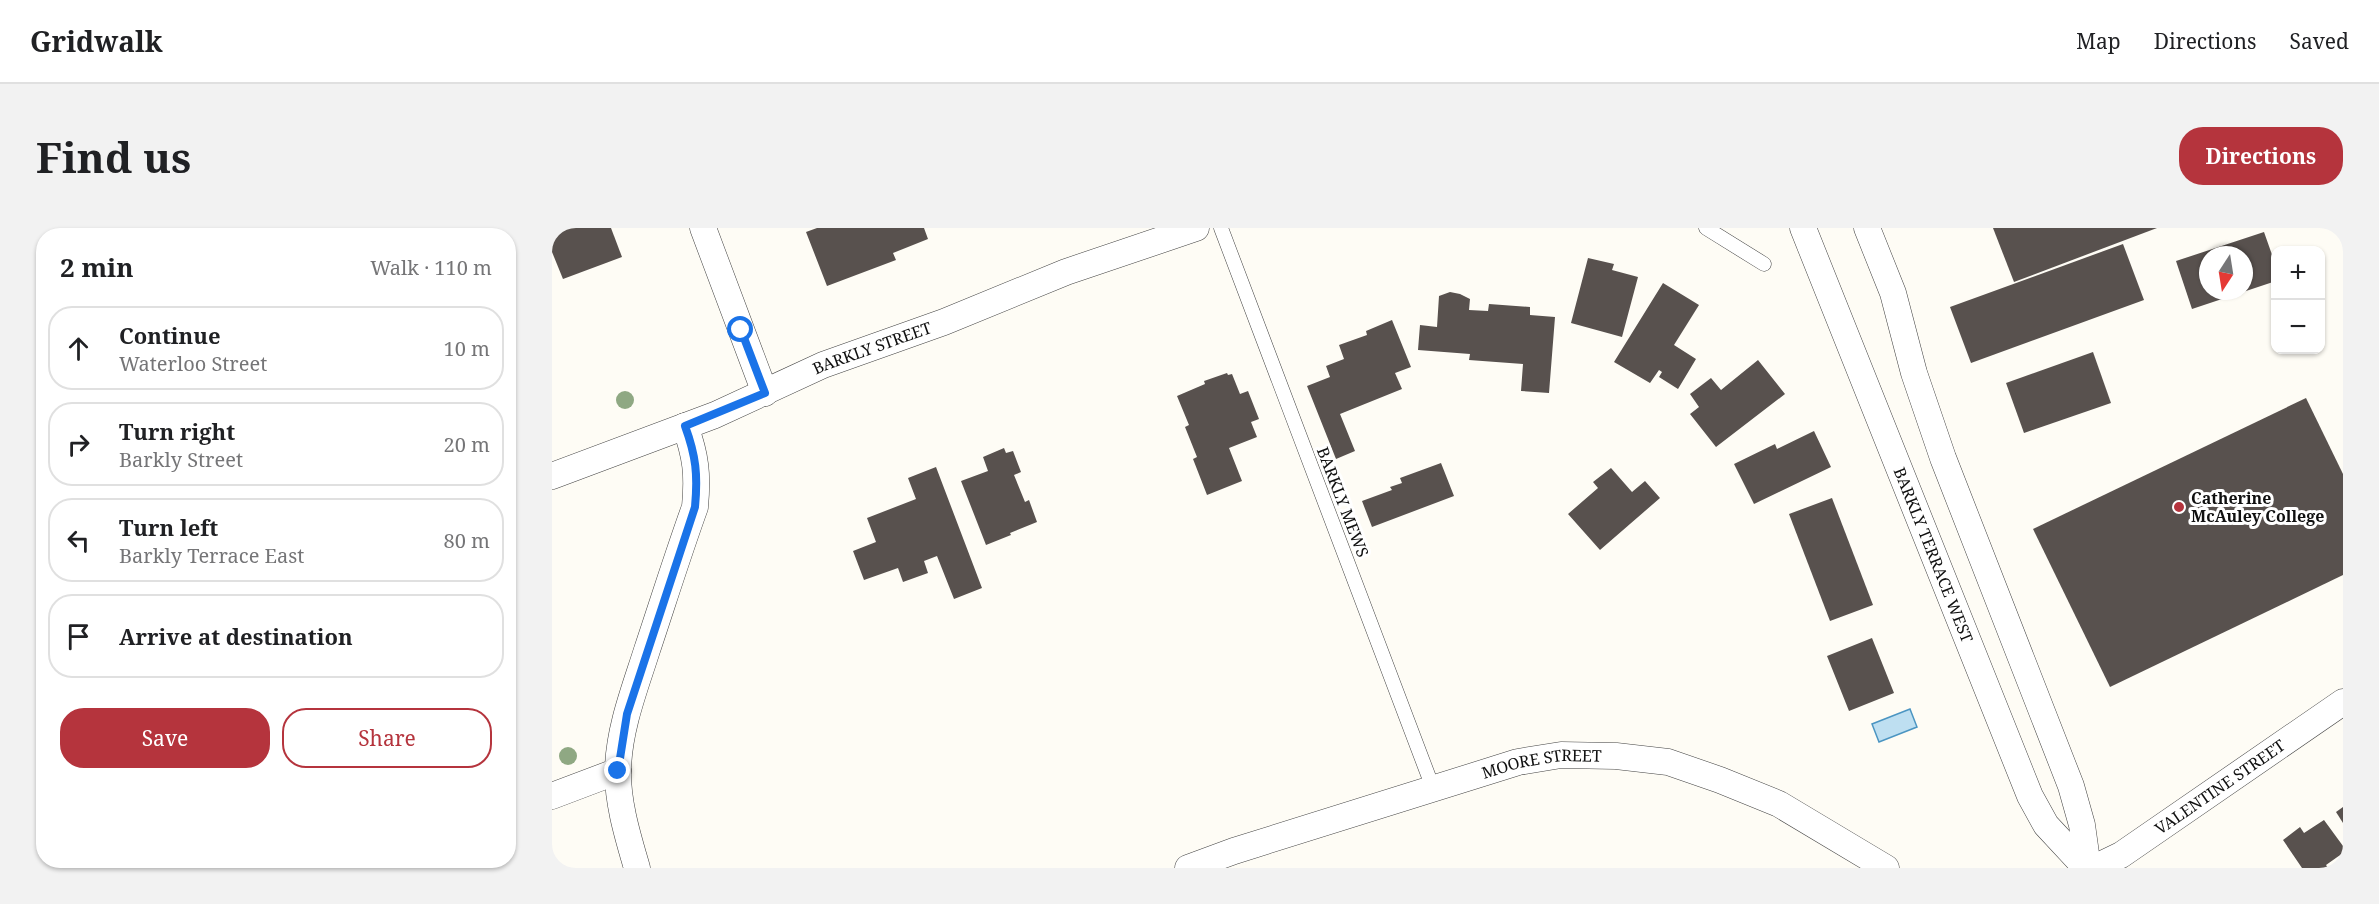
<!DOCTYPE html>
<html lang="en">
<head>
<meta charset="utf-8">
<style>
  body { margin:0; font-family:"Noto Serif",serif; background:#f2f2f2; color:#202124 }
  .controls { position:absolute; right:18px; top:18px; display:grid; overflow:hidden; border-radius:12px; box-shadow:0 2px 4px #0004 }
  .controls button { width:54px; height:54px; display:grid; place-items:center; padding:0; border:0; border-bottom:2px solid #e0e0e0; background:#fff; color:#202124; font:30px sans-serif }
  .compass { position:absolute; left:1647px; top:18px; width:54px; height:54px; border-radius:50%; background:#fff; box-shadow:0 2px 4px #0004; rotate:192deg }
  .stop { position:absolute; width:18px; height:18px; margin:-14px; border:4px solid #1a73e8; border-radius:50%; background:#fff }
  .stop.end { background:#1a73e8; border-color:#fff; box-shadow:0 2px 6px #0008 }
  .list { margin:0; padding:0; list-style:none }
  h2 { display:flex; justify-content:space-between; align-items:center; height:78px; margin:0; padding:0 24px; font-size:26px }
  h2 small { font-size:20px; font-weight:400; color:#757577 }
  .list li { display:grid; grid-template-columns:39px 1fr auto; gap:18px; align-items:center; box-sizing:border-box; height:84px; margin:0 12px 12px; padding:0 12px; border:2px solid #e0e0e0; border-radius:24px }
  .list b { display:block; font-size:22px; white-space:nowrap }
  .list p { margin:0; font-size:20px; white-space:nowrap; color:#757577 }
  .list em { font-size:20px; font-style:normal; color:#757577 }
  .actions { display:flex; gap:12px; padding:18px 24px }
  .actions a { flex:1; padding:14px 0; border:2px solid #b5343d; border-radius:24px; text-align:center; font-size:21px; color:#b5343d }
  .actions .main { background:#b5343d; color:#fff }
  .icon { flex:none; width:33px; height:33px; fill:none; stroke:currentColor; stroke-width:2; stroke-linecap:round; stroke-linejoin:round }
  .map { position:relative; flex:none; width:1791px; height:640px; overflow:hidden; border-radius:24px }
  header { display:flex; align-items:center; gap:36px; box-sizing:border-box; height:84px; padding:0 30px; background:#fff; border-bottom:2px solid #e0e0e0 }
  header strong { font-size:28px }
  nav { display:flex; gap:33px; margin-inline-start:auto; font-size:21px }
  .intro { display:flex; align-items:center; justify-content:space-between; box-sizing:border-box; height:144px; padding:0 36px }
  h1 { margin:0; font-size:42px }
  .button { padding:15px 27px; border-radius:24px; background:#b5343d; color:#fff; font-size:21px; font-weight:700 }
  main { display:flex; gap:36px; padding:0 36px }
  aside { flex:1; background:#fff; border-radius:24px; box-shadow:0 2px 4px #0004 }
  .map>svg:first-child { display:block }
  .water { fill:#bedff1; stroke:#4b95c2; stroke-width:1.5 }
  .building { fill:#58514e; fill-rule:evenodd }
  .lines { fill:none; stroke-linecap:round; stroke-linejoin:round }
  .service-casing { stroke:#434343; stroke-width:15 }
  .minor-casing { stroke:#434343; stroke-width:27 }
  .service { stroke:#fff; stroke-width:14 }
  .minor { stroke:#fff; stroke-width:26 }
  .tree { fill:#8fa883 }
  .route { stroke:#1a73e8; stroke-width:8 }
  .poi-dot { fill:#b5343d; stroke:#fff; stroke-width:2 }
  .labels { text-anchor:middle; stroke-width:6; stroke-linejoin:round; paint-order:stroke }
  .street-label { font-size:16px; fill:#101010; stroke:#fff }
  .poi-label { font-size:16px; font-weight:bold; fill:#101010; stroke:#fff; text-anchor:start }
</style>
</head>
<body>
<header>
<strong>Gridwalk</strong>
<nav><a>Map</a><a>Directions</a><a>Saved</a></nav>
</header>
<div class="intro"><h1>Find us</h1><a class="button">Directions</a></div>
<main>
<aside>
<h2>2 min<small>Walk · 110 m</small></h2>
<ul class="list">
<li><svg class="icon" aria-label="ahead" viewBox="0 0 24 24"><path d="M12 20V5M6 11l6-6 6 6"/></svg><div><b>Continue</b><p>Waterloo Street</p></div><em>10 m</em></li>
<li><svg class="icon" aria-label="right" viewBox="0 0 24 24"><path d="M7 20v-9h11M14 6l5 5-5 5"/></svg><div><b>Turn right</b><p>Barkly Street</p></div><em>20 m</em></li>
<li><svg class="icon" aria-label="left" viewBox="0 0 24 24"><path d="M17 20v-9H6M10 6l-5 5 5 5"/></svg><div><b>Turn left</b><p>Barkly Terrace East</p></div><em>80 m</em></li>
<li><svg class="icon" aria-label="arrive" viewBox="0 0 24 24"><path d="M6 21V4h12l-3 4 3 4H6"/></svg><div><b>Arrive at destination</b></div></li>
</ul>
<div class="actions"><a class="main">Save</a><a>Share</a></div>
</aside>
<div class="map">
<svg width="1791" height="640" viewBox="0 0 1791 640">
  <rect width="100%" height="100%" fill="#fefcf5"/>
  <polygon class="water" points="1358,481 1365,499 1327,514 1320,496"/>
  <g class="building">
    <polygon points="0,0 59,0 70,29 11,51 0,24"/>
    <polygon points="265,0 372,0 376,11 341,25 344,32 275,58 254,4"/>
    <polygon points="1441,0 1605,0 1462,54"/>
    <path d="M1712,4l12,34v15l-84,28 -16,-48zM1656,27h36v36h-36z"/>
    <polygon points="1571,16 1592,72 1419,135 1398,79"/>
    <polygon points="1036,30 1062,36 1060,42 1086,49 1070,109 1019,95"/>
    <polygon points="1111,55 1147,77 1122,117 1144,131 1126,161 1107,149 1110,144 1107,142 1098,155 1062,134"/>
    <polygon points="898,64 908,66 918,71 917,82 936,83 937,76 978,79 978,87 1003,89 997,165 969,163 971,136 917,132 918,126 866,122 868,97 885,99 887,68"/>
    <polygon points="840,92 859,139 843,145 850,161 788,186 803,223 784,231 755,158 778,149 774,138 792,131 787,117 815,107 814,103"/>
    <polygon points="1541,124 1559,175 1472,205 1454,155"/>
    <polygon points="1206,132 1233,166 1164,219 1138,186 1147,179 1138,166 1159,150 1169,162"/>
    <polygon points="675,145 676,147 680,146 688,166 696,163 707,191 699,194 705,209 677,220 690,253 655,267 641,231 645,229 633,199 637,197 625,168 653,156 652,153"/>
    <polygon points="1754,170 1791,246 1791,347 1558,459 1481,301"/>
    <polygon points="1262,203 1279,239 1202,276 1182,236 1223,216 1225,221"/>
    <polygon points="452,220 454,225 461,223 469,244 462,247 473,274 477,272 485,294 458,305 459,307 434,317 409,253 436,243 431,229"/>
    <polygon points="889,235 902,268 820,299 810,273 840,262 838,259 850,255 848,250"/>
    <polygon points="384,239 430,360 402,371 385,328 372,333 376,345 351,354 346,340 312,352 301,323 324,314 315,290 364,271 356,250"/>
    <polygon points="1059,240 1080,264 1093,253 1108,270 1048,322 1016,286 1046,260 1041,254"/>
    <polygon points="1280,270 1321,377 1278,393 1237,286"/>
    <polygon points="1320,410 1342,465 1297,483 1275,428"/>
    <polygon points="1791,579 1791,595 1784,584"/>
    <polygon points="1772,592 1791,618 1791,625 1774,637 1776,640 1750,640 1731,612 1748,599 1752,605"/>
  </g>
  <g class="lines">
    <defs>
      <g id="service">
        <polyline points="669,0 881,560"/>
        <polyline points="1154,0 1212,36"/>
      </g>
      <g id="minor">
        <polyline points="151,0 213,165"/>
        <path id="s1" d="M1251,0l227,568 16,29 40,43"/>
        <polyline points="1315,0 1341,65 1362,145 1391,230 1519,558 1530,597 1536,640"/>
        <path id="s2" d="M0,248l163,-61 108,-50 121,-43 122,-50 130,-44"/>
        <polyline points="0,568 66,543"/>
        <path d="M85,640c-9,-31 -20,-66 -19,-99 1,-41 17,-81 29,-119 16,-48 31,-96 48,-143 3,-32 1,-51 -10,-81"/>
        <path id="s3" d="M636,640l46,-17 284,-89 43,-7 55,1 52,6 52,18 59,24 107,64"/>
        <path id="s4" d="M1542,640l27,-13 222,-153"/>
      </g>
    </defs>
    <use href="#service" class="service-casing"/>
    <use href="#minor" class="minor-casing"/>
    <use href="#service" class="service"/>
    <use href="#minor" class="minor"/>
  </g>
  <g class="tree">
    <circle cx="73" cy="172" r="9"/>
    <circle cx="16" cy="528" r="9"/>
  </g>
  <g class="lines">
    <path class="route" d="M66,543l9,-57 68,-207c3,-32 1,-51 -10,-81l80,-33 -24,-63"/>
  </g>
  <circle class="poi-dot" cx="1627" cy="279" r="6"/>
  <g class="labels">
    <g class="street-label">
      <text dy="6" stroke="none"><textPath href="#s2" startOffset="345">BARKLY STREET</textPath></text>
      <text transform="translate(791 274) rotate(69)" y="6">BARKLY MEWS</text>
      <text dy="6" stroke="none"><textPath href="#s1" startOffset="352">BARKLY TERRACE WEST</textPath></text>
      <text dy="6" stroke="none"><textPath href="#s3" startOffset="370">MOORE STREET</textPath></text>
      <text dy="6" stroke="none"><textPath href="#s4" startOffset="150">VALENTINE STREET</textPath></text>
    </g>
    <g class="poi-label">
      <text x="1639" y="276">Catherine<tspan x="1639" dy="18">McAuley College</tspan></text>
    </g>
  </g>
</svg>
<div class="controls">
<button>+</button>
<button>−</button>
</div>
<svg class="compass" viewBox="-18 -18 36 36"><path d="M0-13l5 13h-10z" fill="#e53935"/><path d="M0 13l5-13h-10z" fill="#757577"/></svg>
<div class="stop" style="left:189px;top:102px"></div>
<div class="stop end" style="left:66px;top:543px"></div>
</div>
</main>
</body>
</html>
